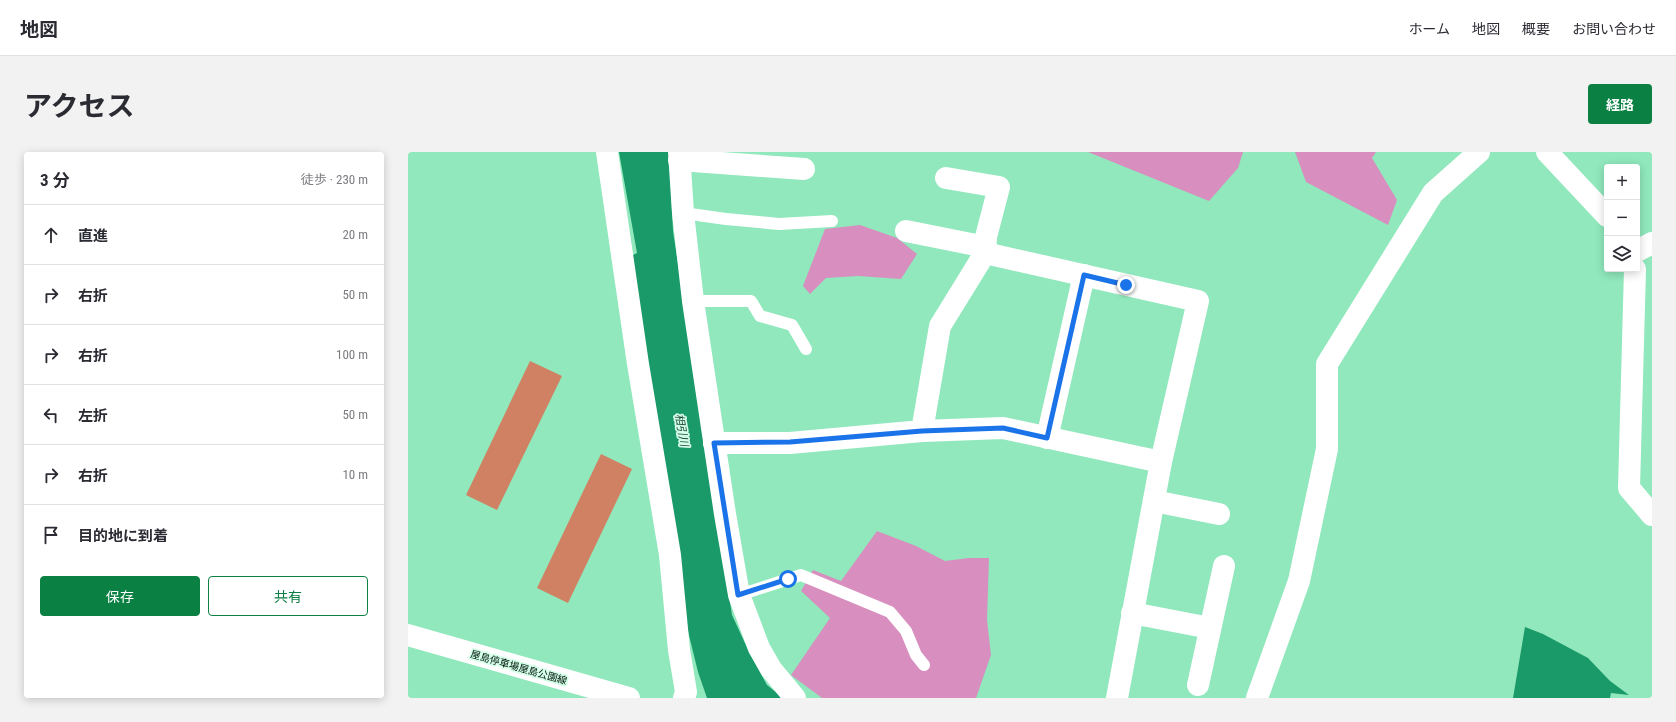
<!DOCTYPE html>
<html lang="ja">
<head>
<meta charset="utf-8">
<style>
  body { margin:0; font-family:"Roboto Condensed","Noto Sans JP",sans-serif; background:#f2f2f3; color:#2b2b33 }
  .controls { position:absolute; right:12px; top:12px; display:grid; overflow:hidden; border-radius:4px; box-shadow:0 2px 10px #0003 }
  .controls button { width:36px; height:36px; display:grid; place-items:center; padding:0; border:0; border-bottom:1px solid #e1e1e2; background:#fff; color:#2b2b33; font:20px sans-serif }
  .stop { position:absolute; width:12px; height:12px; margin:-9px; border:3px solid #1a73e8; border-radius:50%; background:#fff }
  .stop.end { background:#1a73e8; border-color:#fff; box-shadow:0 1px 4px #0008 }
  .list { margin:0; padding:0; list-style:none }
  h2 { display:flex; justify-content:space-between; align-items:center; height:52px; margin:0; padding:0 16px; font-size:17px }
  h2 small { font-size:13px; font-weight:400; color:#7c7c81 }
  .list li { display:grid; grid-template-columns:26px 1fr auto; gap:12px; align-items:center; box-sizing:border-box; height:60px; padding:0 16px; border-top:1px solid #e1e1e2 }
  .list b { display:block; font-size:15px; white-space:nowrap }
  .list em { font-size:13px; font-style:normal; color:#7c7c81 }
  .actions { display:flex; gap:8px; padding:12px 16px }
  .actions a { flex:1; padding:9px 0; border:1px solid #0b8043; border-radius:4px; text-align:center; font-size:14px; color:#0b8043 }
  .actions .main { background:#0b8043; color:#fff }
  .icon { flex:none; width:22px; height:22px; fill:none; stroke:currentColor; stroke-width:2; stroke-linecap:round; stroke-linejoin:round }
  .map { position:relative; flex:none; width:1244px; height:546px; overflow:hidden; border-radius:4px }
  header { display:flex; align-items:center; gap:24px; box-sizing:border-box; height:56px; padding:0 20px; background:#fff; border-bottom:1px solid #e1e1e2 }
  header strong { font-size:19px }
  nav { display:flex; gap:22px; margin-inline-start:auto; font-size:14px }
  .intro { display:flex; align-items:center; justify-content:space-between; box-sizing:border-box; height:96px; padding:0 24px }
  h1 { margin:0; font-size:28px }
  .button { padding:10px 18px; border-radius:4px; background:#0b8043; color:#fff; font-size:14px; font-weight:700 }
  main { display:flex; gap:24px; padding:0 24px }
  aside { flex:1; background:#fff; border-radius:4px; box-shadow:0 2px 10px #0003 }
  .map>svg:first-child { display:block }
  .green { fill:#d88ebe }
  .water { fill:#1a9969 }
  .building { fill:#d08163 }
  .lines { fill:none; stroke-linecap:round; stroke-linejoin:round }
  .lane { stroke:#fff; stroke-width:12 }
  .street { stroke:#fff; stroke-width:22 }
  .secondary { stroke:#fff; stroke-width:22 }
  .route { stroke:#1a73e8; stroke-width:5 }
  .labels { text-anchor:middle; stroke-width:3.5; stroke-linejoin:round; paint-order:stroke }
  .street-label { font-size:10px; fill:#00160a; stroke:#d5ffe8 }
  .water-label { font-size:11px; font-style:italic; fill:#154430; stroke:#d5ffe8 }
</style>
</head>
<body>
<header>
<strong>地図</strong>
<nav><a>ホーム</a><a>地図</a><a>概要</a><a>お問い合わせ</a></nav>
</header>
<div class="intro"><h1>アクセス</h1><a class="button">経路</a></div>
<main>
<aside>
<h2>3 分<small>徒歩 · 230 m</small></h2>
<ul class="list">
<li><svg class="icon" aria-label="ahead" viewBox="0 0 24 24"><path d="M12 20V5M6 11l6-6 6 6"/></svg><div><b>直進</b></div><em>20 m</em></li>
<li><svg class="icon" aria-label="right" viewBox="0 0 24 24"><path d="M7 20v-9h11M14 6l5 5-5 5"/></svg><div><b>右折</b></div><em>50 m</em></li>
<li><svg class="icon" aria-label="right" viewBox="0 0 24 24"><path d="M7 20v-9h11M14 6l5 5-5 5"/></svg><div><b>右折</b></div><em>100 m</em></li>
<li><svg class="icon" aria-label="left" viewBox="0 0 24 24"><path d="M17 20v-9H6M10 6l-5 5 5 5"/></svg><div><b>左折</b></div><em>50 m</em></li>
<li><svg class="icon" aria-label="right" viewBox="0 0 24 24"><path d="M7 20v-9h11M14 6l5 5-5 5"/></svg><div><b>右折</b></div><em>10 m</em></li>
<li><svg class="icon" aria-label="arrive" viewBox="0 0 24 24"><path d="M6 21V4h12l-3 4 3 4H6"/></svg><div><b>目的地に到着</b></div></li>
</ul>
<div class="actions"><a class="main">保存</a><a>共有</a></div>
</aside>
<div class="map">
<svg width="1244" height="546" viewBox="0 0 1244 546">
  <rect width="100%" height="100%" fill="#90e8bc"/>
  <g class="green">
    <polygon points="680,0 835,0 830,16 801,49"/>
    <polygon points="887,0 968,0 964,6 989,48 980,73 898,30"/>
    <polygon points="452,73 489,86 509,102 493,127 450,124 418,126 402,142 395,134 417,77"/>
    <polygon points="469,379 508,394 537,409 561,406 581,406 579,468 583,503 568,546 414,546 383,523 422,466 393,439 405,418 433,429"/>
  </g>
  <g class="water">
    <polygon points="211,0 261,0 265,79 324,463 342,502 359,533 375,546 299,546 290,520 280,479 223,104 229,101"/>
    <polygon points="1117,475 1135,482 1180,506 1202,529 1221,543 1203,541 1202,546 1105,546"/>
  </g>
  <g class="building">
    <polygon points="122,209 154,224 89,358 58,343"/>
    <polygon points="193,302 224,317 160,451 129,436"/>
  </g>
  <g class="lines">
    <g class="lane">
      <polyline points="275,61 318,67 371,72 424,69"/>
      <polyline points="285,149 343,149 352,164 384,173 398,197"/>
      <polyline points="331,443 393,423 482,460 498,479 508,503 516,513"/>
    </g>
    <g class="street">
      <polyline points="199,0 230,212 262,403 271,498 278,540 276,546"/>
      <polyline points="271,0 275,61 285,149 317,362 331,443 351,496 363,517 387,546"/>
      <polyline points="1139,0 1199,64"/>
      <polyline points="271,8 396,17"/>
      <polyline points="538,26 591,35 578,85 577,101"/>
      <polyline points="498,79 578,95"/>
      <polyline points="1229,99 1244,91"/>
      <polyline points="1227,117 1221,336 1244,363"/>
      <polyline points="514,279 595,276 753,310"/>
      <polyline points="639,286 676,123"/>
      <polyline points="306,291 382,291 514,279 532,174 577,101 790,149 753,310 709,546"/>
      <polyline points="746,349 811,362"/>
      <polyline points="724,461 802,476"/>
      <polyline points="790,533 816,414"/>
      <polyline points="849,546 891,429 919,297 919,212 1025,41 1071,0"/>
    </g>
    <polyline class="secondary" points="0,483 221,546"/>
  </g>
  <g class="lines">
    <polyline class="route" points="380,427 330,443 306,291 382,290 514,279 595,276 639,286 676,123 718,133"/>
  </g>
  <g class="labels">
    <g class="street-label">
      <text transform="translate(111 515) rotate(16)" y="4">屋島停車場屋島公園線</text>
    </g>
    <g class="water-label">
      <text transform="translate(274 278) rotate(80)" y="4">相引川</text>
    </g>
  </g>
</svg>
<div class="controls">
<button>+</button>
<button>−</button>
<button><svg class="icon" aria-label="layers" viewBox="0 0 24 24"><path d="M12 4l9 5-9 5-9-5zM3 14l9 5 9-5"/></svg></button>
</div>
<div class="stop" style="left:380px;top:427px"></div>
<div class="stop end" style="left:718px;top:133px"></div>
</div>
</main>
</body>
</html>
